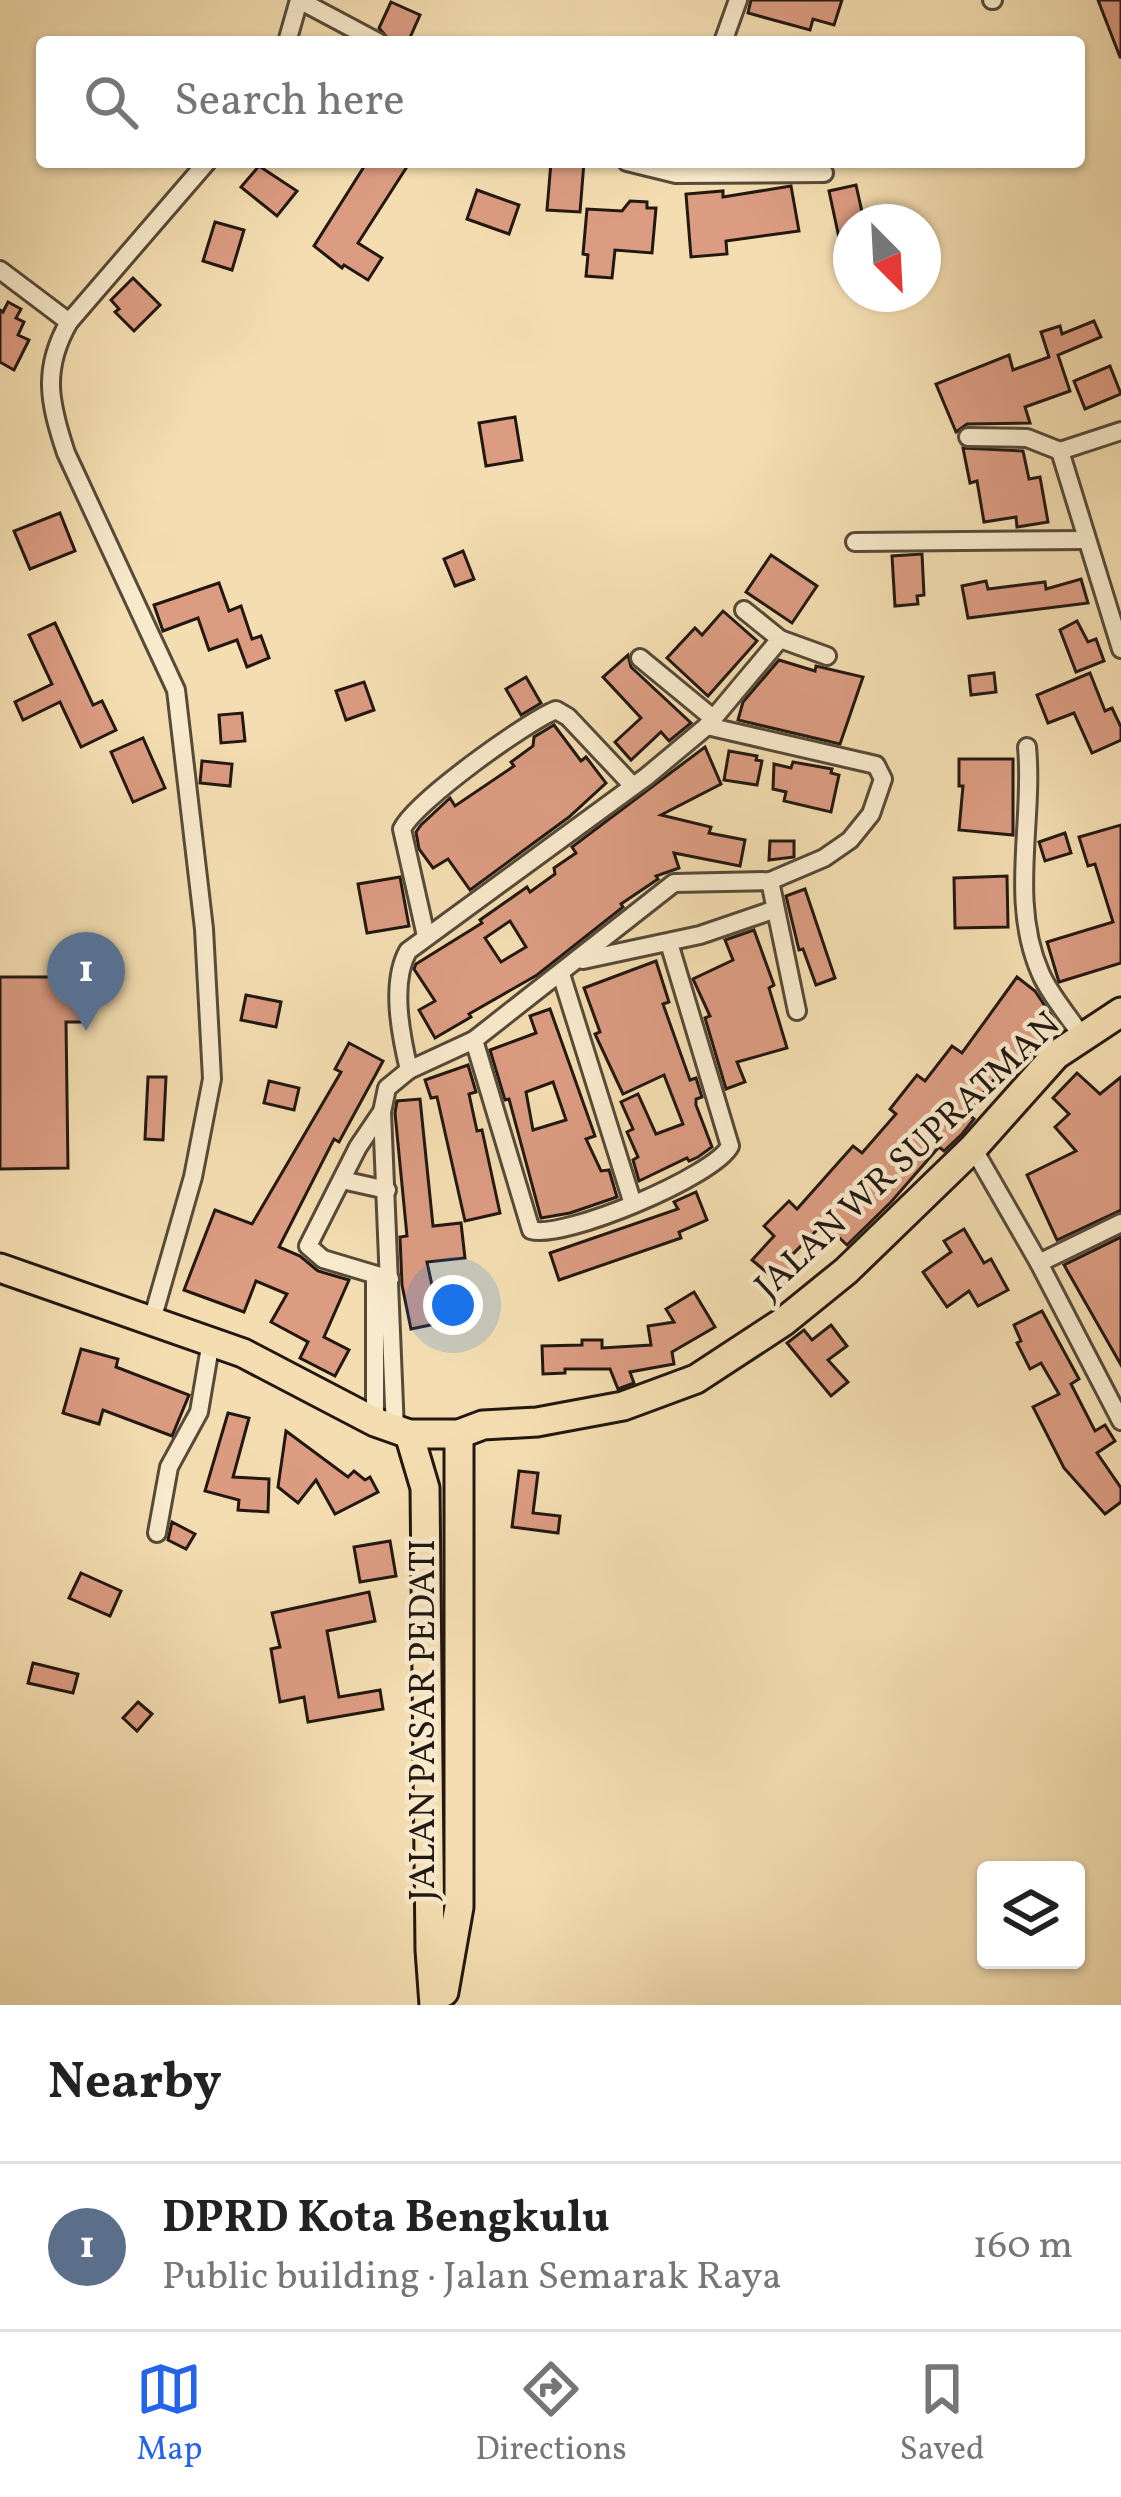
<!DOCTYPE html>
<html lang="en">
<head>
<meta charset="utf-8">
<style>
  body { margin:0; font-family:Vollkorn,serif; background:#f6f6f6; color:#222 }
  .controls { position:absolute; right:36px; bottom:36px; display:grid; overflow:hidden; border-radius:12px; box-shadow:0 3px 9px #0004 }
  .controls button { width:108px; height:108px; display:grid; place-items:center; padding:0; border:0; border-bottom:3px solid #e0e0e0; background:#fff; color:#222; font:60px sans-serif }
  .compass { position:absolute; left:833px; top:204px; width:108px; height:108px; border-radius:50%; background:#fff; box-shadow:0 3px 9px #0004; rotate:156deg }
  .you { position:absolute; left:453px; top:1305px; width:42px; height:42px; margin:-30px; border:9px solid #fff; border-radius:50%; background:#1a73e8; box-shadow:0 0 0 18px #1a73e833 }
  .badge { display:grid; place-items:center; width:78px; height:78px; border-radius:50%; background:#2563eb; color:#fff; font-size:39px; font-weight:700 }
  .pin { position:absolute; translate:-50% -99px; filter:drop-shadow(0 3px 6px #0008) }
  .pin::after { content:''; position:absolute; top:63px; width:42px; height:36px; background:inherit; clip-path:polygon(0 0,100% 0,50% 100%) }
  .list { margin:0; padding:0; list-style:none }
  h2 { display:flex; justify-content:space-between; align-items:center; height:156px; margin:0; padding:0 48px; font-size:51px }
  h2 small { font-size:39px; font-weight:400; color:#767676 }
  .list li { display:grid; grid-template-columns:78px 1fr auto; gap:36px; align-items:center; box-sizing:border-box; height:168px; padding:0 48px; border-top:3px solid #e0e0e0 }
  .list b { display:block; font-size:45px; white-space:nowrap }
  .list p { margin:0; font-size:39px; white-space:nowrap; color:#767676 }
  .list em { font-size:39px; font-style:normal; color:#767676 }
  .icon { flex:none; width:66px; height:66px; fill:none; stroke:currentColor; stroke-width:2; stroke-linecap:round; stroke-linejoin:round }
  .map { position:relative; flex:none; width:1121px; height:2005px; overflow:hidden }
  .search { position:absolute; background:#fff; box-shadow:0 3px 9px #0004; left:36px; right:36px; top:36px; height:132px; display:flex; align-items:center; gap:30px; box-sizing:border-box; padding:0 42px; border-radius:12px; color:#767676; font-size:45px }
  .sheet { height:324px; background:#fff }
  nav { display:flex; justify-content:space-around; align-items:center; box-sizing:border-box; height:168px; border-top:3px solid #e0e0e0; background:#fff; font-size:33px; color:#767676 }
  nav a { display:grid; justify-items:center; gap:6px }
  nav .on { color:#2563eb }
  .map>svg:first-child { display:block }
  .building { fill:#dc9c82; stroke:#221811; stroke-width:3; fill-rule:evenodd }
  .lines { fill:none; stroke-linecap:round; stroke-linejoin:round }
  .minor-casing { stroke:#564a39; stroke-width:22 }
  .trunk-casing { stroke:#221811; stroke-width:33 }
  .minor { stroke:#f8eacc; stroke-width:16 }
  .trunk { stroke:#f4deb1; stroke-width:27 }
  .labels { text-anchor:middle; stroke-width:9; stroke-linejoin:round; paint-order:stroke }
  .street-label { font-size:36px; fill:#221811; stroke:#f8eacc }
</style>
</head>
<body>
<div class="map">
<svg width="1121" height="2005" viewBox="0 0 1121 2005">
  <rect width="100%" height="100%" fill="#f4deb1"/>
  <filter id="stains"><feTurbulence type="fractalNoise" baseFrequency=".00167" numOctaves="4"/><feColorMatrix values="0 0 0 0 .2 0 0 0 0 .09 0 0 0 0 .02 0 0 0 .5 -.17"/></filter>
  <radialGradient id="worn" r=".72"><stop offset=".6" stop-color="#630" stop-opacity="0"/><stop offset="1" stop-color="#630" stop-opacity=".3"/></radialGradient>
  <g class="building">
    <polygon points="751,0 842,0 834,25 813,19 810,30 748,13"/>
    <polygon points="1098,0 1121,0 1121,57 1120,57"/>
    <polygon points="391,2 420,15 408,42 391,42 379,28"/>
    <polygon points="367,162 410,162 358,243 382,258 368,280 344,265 342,268 314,246"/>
    <polygon points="551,162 584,162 580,212 547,210"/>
    <polygon points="259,166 297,191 277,216 241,187"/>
    <polygon points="856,185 864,221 851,222 851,260 844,261 829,191"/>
    <polygon points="791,186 799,231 726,241 727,254 691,257 686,194 723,191 723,197"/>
    <polygon points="477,190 519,205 509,234 467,219"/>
    <polygon points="630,201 647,202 647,208 656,208 652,253 615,250 612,278 586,276 588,255 583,254 587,209 622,211"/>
    <polygon points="215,222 244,230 232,270 203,261"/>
    <polygon points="133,278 160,305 134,331 115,312 119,309 111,300"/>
    <polygon points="8,302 21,309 16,318 24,322 18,335 29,340 14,370 0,362 0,310 3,312"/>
    <polygon points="1094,321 1101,337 1058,355 1070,391 1025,407 1030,423 967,424 956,432 936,384 1009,355 1013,370 1049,357 1041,332 1060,326 1062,334"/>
    <polygon points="1110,366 1121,394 1085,409 1074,381"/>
    <polygon points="515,417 522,460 486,466 479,423"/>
    <polygon points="963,448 1023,451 1029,479 1040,477 1048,522 1017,527 1016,517 984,522 977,481 970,483"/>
    <polygon points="60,513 75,551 30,569 14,531"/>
    <polygon points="463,551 474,579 455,586 444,559"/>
    <polygon points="922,554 924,595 917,596 918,604 895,606 892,556"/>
    <polygon points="771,555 817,586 792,623 746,592"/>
    <polygon points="1081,579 1088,603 968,618 962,586 986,581 988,589 1045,582 1046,589"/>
    <polygon points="219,583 229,611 241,606 252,639 261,636 269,658 247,667 237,640 209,650 198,618 163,631 154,605"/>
    <polygon points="723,611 757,641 708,696 667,658 695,628 702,635"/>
    <polygon points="1077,621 1088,642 1096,639 1104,661 1076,672 1060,630"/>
    <polygon points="55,623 93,705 102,701 116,730 81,747 60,702 23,720 15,702 52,684 29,635"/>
    <polygon points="628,655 631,667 691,723 669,741 661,732 631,760 615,742 641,718 603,677"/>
    <polygon points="779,660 815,671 816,666 863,677 840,744 738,720 743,702"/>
    <polygon points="994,673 996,692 971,695 969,676"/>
    <polygon points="1090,673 1105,711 1112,708 1121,727 1121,740 1092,753 1074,713 1048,723 1037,695"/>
    <polygon points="526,677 541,703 521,715 506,689"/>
    <polygon points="364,682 374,710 346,720 336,691"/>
    <polygon points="242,713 245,741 221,743 219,715"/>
    <polygon points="554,725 581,761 586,757 606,783 569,817 470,890 448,859 433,868 419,849 416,832 421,825 450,798 455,806 514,766 511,762 533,746 534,737"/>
    <polygon points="143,738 165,788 133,802 111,752"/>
    <path d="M705,747l16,37 -60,31 50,12 -2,6 36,7 -5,26 -66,-13 5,15 -23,8 2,3 -37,25 2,3 -86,68 -68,39 2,3 -36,21 -16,-28 16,-9 -21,-32 2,-5 66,-41 -2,-3 47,-33 3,5 25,-18 -1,-6 22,-15 -4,-6zM510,921l16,26 -25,15 -16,-24z"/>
    <polygon points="729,751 757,756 756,760 762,761 757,785 724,780"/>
    <polygon points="959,759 1013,759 1013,835 959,830 963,786 959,786"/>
    <polygon points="202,761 232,764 230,786 200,783"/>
    <polygon points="793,762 832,769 831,773 839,775 831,812 784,801 786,792 773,789 774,764 791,768"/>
    <polygon points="1121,825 1121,963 1059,982 1047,942 1113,922 1095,864 1088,866 1079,837"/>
    <polygon points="1065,833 1071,853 1045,861 1039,842"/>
    <polygon points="770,841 794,841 794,857 769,860"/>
    <polygon points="1007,876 1008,927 955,928 954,878"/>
    <polygon points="400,877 409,926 367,933 358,884"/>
    <polygon points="805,889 835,978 816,985 803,949 799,950 786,896"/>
    <polygon points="754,930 774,985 769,988 787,1048 737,1062 745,1082 726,1089 705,1018 710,1016 693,979 733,960 725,940"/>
    <polygon points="656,961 669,1002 663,1004 690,1080 696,1078 702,1097 696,1099 696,1105 712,1147 698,1157 689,1161 687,1158 639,1181 633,1160 638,1157 627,1132 633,1129 621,1102 638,1094 656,1134 683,1124 664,1075 623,1094 595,1034 600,1032 584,988"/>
    <polygon points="0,977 84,977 84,1022 66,1022 68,1168 0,1169"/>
    <polygon points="1017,977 1035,991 1053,1018 1017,1071 1007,1063 967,1113 974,1119 962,1134 944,1151 939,1147 891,1202 847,1245 824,1223 787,1260 798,1269 783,1286 752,1260 774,1236 764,1226 789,1201 797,1209 853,1146 862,1153 896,1114 890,1109 917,1075 925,1081 952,1046 962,1053"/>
    <polygon points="246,995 281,1002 276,1027 241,1020"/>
    <path d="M550,1009l45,127 -9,3 15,32 8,-1 8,27 -47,16 -29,5 -32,-119 -4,1 -15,-50 46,-17 -6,-17zM553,1082l13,38 -33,10 -7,-38z"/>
    <polygon points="349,1043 383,1061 339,1142 334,1139 279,1247 300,1256 318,1271 349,1280 324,1337 349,1350 335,1376 300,1358 308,1342 271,1322 287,1294 256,1281 244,1312 184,1290 215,1210 252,1224 341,1072 335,1069"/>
    <polygon points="468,1065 476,1092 469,1094 477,1131 482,1130 500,1213 465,1221 437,1097 431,1098 425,1080"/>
    <polygon points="1077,1073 1100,1094 1121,1077 1121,1210 1057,1240 1027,1175 1076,1151 1055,1127 1069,1114 1053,1098"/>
    <polygon points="148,1077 166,1077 163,1140 145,1139"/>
    <polygon points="269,1081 299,1088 294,1110 264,1103"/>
    <polygon points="420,1099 433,1226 461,1223 465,1258 427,1262 440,1323 411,1329 402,1285 400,1237 407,1236 395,1113 397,1101"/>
    <polygon points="696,1192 707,1220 679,1232 681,1238 559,1280 550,1253 678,1209 674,1202"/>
    <polygon points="964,1229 984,1263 991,1259 1008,1290 978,1306 969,1291 947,1307 923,1272 951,1252 944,1241"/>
    <polygon points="1121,1237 1121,1365 1064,1265"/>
    <polygon points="694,1292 715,1327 672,1352 674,1364 630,1372 634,1383 618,1389 610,1369 565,1369 565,1373 543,1374 542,1346 582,1345 582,1340 602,1340 602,1348 651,1345 648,1326 674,1322 666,1309"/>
    <polygon points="1042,1311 1079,1379 1071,1384 1095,1431 1105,1425 1115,1441 1097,1453 1121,1488 1121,1502 1105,1514 1064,1468 1033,1407 1059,1394 1041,1363 1030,1369 1017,1343 1021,1341 1014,1325"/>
    <polygon points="831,1325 847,1346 828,1360 848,1382 831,1396 787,1343 804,1330 812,1340"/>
    <polygon points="81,1349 118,1359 116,1367 189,1395 172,1436 103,1410 99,1424 63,1413"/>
    <polygon points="228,1413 249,1418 233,1477 269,1479 268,1512 238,1510 239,1500 205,1491"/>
    <polygon points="286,1431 348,1477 354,1471 365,1480 370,1477 378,1492 335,1514 316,1480 298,1503 278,1487"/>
    <polygon points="519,1471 538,1473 533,1513 560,1516 558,1533 512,1527"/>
    <polygon points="172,1522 195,1534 186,1549 168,1540"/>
    <polygon points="390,1541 396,1576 360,1582 354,1547"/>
    <polygon points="81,1573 121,1591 110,1616 69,1598"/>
    <polygon points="369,1592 375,1621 327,1631 339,1697 380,1690 383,1709 308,1722 304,1697 280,1702 271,1649 280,1647 272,1613"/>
    <polygon points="33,1663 78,1674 73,1693 28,1683"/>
    <polygon points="138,1702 152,1714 137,1731 123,1718"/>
  </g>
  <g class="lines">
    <defs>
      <g id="minor">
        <polyline points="299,0 378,42"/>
        <polyline points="992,0 993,0"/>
        <polyline points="287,42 299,0"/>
        <polyline points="723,42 738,0"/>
        <polyline points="627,162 676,174 824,173"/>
        <polyline points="0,270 69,322"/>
        <polyline points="968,437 1027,438 1060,451 1121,649"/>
        <polyline points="1060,451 1121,431"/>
        <polyline points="855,542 1086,540"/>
        <polyline points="744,610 780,639 827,656"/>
        <polyline points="640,658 714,719"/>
        <path d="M1027,747c7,73 -18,154 13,225 9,22 28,43 41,63"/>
        <polyline points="770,881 797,1011"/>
        <path d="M426,936l-24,-107c14,-28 124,-107 154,-119l12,7 65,69"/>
        <polyline points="583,960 700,935 773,910"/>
        <polyline points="561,974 633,1204"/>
        <path d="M474,1040l57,190c32,10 184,-54 199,-84l-61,-203"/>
        <path d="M409,1070c-8,-34 -19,-87 -1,-119l238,-174 61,-51"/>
        <polyline points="381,1113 358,1147 308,1246 323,1259 390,1279"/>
        <polyline points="973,1148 1039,1263 1121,1421"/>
        <polyline points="342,1180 387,1190"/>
        <polyline points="1039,1263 1121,1223"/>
        <path d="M152,1320l41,-143 19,-98 -8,-150 -28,-239 -110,-237c-17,-51 -24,-84 3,-131l138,-160"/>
        <polyline points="375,1422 375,1275"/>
        <polyline points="395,1430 382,1112 387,1088 409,1070 474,1040 674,883 770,881 824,858 850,840 871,814 883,779 876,765 707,726 780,639"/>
        <polyline points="157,1533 169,1467 199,1412 211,1341"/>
      </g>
      <g id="trunk">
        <polyline points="0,1268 243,1353 375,1422 409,1434 459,1434 483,1425 537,1422 623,1406 696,1379 783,1322 846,1271 973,1148 1056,1055 1121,1012"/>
        <polyline points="409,1434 425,1488 430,1950 434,2005"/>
        <polyline points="444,1992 459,1907 459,1434"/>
      </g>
    </defs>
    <use href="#minor" class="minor-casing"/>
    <use href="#trunk" class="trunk-casing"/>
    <use href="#minor" class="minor"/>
    <use href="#trunk" class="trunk"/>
  </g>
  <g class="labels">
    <g class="street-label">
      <text transform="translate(906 1154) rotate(-43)" y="13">JALAN WR SUPRATMAN</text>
      <text transform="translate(421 1720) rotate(-90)" y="13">JALAN PASAR PEDATI</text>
    </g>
  </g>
  <rect width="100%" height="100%" filter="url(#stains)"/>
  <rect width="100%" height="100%" fill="url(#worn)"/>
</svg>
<div class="controls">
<button><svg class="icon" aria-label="layers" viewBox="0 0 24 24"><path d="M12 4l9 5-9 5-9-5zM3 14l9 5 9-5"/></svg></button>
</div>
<svg class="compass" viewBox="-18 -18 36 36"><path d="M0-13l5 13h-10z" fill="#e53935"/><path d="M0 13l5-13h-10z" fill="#767676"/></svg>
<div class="you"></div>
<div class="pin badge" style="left:86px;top:1031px;background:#5c6f8a">1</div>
<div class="search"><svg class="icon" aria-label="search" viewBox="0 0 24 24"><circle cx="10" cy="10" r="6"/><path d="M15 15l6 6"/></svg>Search here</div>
</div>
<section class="sheet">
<h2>Nearby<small></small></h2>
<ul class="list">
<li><span class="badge" style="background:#5c6f8a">1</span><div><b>DPRD Kota Bengkulu</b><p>Public building · Jalan Semarak Raya</p></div><em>160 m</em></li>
</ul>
</section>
<nav>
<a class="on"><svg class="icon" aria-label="map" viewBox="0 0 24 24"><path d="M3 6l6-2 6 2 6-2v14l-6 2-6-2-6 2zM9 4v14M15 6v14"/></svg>Map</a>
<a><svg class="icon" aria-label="directions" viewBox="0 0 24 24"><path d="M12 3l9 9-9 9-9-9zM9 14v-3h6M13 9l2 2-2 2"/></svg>Directions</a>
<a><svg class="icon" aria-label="saved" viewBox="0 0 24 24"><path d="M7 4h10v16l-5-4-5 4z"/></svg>Saved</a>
</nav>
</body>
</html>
